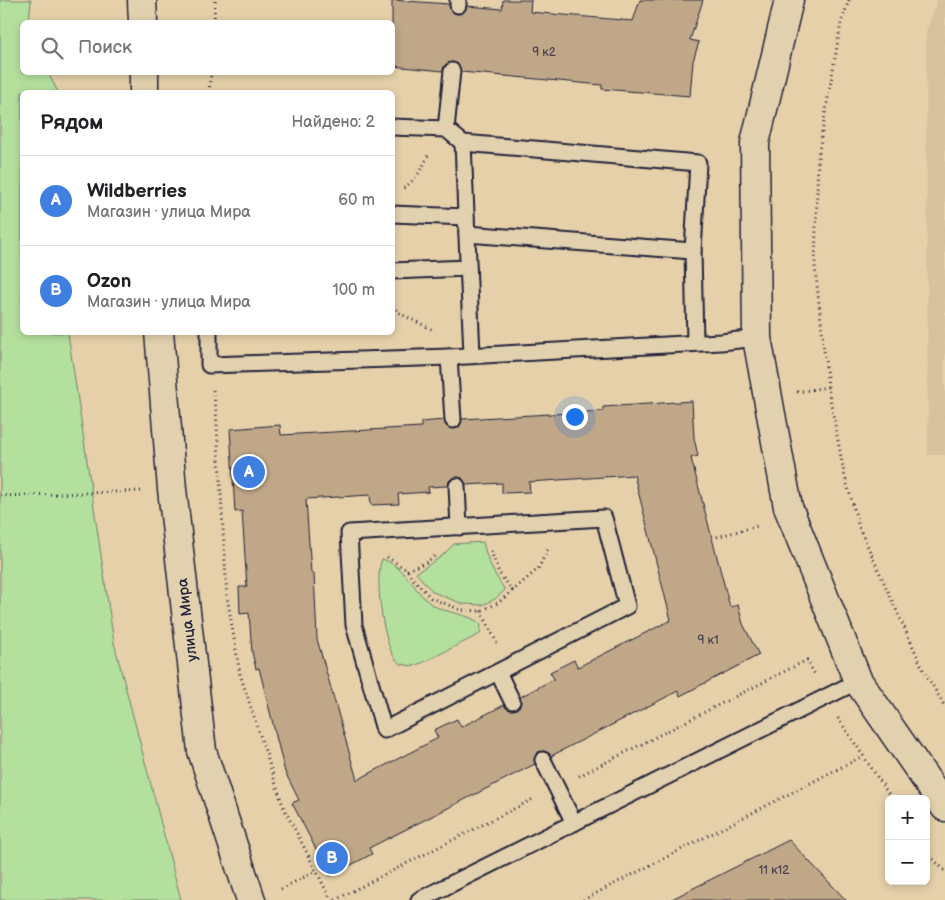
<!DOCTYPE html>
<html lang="ru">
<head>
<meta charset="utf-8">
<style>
  body { margin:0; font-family:"Balsamiq Sans",sans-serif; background:#f2f2f2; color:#202124 }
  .controls { position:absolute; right:15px; bottom:15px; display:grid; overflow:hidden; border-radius:8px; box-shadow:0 2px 8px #0003 }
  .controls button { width:45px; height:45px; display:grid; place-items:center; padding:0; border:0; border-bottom:1px solid #e0e0e0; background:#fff; color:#202124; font:25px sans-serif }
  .you { position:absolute; left:574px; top:416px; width:18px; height:18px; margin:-12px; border:4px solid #fff; border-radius:50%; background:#1a73e8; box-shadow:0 0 0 8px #1a73e833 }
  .badge { display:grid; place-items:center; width:32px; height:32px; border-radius:50%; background:#b45309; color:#fff; font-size:16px; font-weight:700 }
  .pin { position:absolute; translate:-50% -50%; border:2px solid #fff; box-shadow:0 1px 5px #0006 }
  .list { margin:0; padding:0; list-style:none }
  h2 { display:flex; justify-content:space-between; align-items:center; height:65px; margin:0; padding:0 20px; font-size:21px }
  h2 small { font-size:16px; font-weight:400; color:#757577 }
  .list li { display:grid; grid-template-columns:32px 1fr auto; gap:15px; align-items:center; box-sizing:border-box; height:90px; padding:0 20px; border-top:1px solid #e0e0e0 }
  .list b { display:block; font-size:19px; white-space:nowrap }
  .list p { margin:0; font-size:16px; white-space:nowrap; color:#757577 }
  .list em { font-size:16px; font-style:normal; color:#757577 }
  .icon { flex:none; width:28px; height:28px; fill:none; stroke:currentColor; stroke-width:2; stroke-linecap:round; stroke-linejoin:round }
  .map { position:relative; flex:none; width:945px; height:900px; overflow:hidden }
  .search { position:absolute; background:#fff; box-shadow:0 2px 8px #0003; left:20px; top:20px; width:375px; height:55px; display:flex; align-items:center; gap:12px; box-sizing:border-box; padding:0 18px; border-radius:8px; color:#757577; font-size:19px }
  .panel { position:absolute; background:#fff; box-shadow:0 2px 8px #0003; left:20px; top:90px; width:375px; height:245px; border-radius:8px }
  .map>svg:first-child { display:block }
  .built { fill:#d6c19d }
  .green { fill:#b4e09e; stroke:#6b816c }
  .building { fill:#bfa788; stroke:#22223b; fill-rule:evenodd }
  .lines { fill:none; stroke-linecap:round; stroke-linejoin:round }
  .service-casing { stroke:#22223b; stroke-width:19 }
  .minor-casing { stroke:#22223b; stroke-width:31 }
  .path { stroke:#22223b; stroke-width:3; stroke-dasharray:1 4; stroke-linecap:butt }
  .service { stroke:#e2d1ae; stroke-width:15 }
  .minor { stroke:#e2d1ae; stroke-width:28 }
  .labels { text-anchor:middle; stroke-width:4; stroke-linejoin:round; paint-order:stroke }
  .number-label { font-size:12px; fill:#49434e }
  .street-label { font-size:15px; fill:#22223b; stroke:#e2d1ae }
</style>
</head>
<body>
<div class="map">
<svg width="945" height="900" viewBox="0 0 945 900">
  <rect width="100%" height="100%" fill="#e5d0a9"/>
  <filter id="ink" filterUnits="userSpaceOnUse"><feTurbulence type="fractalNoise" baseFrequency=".02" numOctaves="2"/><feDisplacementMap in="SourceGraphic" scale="10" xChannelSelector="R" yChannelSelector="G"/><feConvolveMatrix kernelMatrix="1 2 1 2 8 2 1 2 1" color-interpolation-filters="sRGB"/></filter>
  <g filter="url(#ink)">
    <polygon class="built" points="937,0 945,0 945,455 928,455 926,32"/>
    <g class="green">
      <polygon points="0,0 31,0 29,22 22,22 22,72 48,73 58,92 22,92 22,332 68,333 114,643 181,900 0,900"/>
      <path d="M483,542c4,19 11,32 22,48l-10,9 -13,6 -19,-1 -30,-12 -17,-19 26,-17 12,-12z"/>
      <path d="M382,559c23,7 31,31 49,45 14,10 40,9 50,21l-1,9 -58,29 -10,3 -11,-2c-3,-2 -6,-5 -8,-9 -10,-17 -19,-77 -11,-96z"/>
    </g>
    <g class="building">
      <polygon points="392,0 449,4 450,10 458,14 463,13 467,6 502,9 503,0 531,0 530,12 633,21 640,0 703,0 690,40 699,42 693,61 690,96 602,89 602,85 461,72 458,64 452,62 445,65 443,71 392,66"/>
      <path d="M692,401l2,37 4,18 -7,2 39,149 8,-2 5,19 16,31 -79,41 -2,-5 -127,65 -7,-5 -6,1 -4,7 1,5 -166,84 3,6 -42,22 -38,-73 7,-3 -14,-28 -26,-104 -3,1 -4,-17 -3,-39 -9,1 -1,-27h8l-5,-76 -7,1 -5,-83 50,-4 1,10 140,-8v-5l23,-2 2,6 7,3 6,-2 3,-8 141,-8v-4zM634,475l37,145 -93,47 -4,-7 -24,12 4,7 -34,18 1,5 -5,7 -5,1 -7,-5 -43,22 -4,-8 -23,11 4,8 -81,42 -40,-141 -3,-66h-3l-5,-74 64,-4 1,10 28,-1 -1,-10 31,-2 -1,-5 20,-1 1,-5 7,-4 6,1 4,7 36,-2v10l28,-1 -1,-10z"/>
      <polygon points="789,840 846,900 670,900"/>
    </g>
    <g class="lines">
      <defs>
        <g id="service">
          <polyline points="458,5 458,0"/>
          <polyline points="392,127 446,129 463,143 698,163 693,251 695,342"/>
          <polyline points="446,129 452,71"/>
          <polyline points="463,143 472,355"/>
          <polyline points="392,214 466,217"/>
          <polyline points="467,234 693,251"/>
          <polyline points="392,271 468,268"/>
          <polyline points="209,332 209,365 449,357 721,342 757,338"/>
          <polyline points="449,357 453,420"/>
          <polyline points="457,486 459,527"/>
          <polygon points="604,518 627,606 384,730 354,625 349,533"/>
          <polyline points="498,672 512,701"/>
          <polyline points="543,760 574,823"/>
          <polyline points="419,900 858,681"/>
        </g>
        <g id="minor">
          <polyline points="142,0 143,22"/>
          <polyline points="789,0 755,143 757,338 788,507 858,681 945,807"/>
          <polyline points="144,72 144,92"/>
          <polyline points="159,332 172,489 202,751 251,900"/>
        </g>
      </defs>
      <use href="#service" class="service-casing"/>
      <use href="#minor" class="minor-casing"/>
      <g class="path">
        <polyline points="849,0 841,23 818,156 815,266 828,387 844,473 859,527 922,667 945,707"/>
        <polyline points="214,22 215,0"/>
        <polyline points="209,92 211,72"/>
        <path d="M404,188c13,-10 19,-20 25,-35"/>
        <polyline points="392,306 401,314 435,331"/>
        <polyline points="213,390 216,409 227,596 240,674 283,806 331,900"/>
        <polyline points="797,392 828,387"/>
        <polyline points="0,496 142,491"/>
        <polyline points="712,538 758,526"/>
        <polyline points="491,551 499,573 513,591"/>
        <polyline points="387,557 407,570 413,579 431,598 461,610 481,611 498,603 538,569 549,547"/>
        <polyline points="407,570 427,562 437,554"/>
        <polyline points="481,611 497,643"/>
        <polyline points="838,718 892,799"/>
        <polyline points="579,776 807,660 815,675"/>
        <polyline points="926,852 945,871"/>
        <polyline points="281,889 316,871"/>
        <polyline points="335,900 535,798"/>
        <polyline points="583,900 863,756"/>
      </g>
      <use href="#service" class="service"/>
      <use href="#minor" class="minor"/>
    </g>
  </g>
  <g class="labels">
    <g class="number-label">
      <text x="544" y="56">9 к2</text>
      <text x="708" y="644">9 к1</text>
      <text x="774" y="874">11 к12</text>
    </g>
    <g class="street-label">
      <text transform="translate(187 620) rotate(-97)" y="5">улица Мира</text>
    </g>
  </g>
</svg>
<div class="controls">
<button>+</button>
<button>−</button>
</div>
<div class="you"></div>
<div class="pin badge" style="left:249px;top:472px;background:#3f7fe0">A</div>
<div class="pin badge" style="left:332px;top:858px;background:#3f7fe0">B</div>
<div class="search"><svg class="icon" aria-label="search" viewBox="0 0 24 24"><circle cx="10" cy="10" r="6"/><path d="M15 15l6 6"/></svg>Поиск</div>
<section class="panel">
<h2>Рядом<small>Найдено: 2</small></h2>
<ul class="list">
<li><span class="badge" style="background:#3f7fe0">A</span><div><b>Wildberries</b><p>Магазин · улица Мира</p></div><em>60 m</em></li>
<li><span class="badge" style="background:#3f7fe0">B</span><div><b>Ozon</b><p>Магазин · улица Мира</p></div><em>100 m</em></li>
</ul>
</section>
</div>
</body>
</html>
